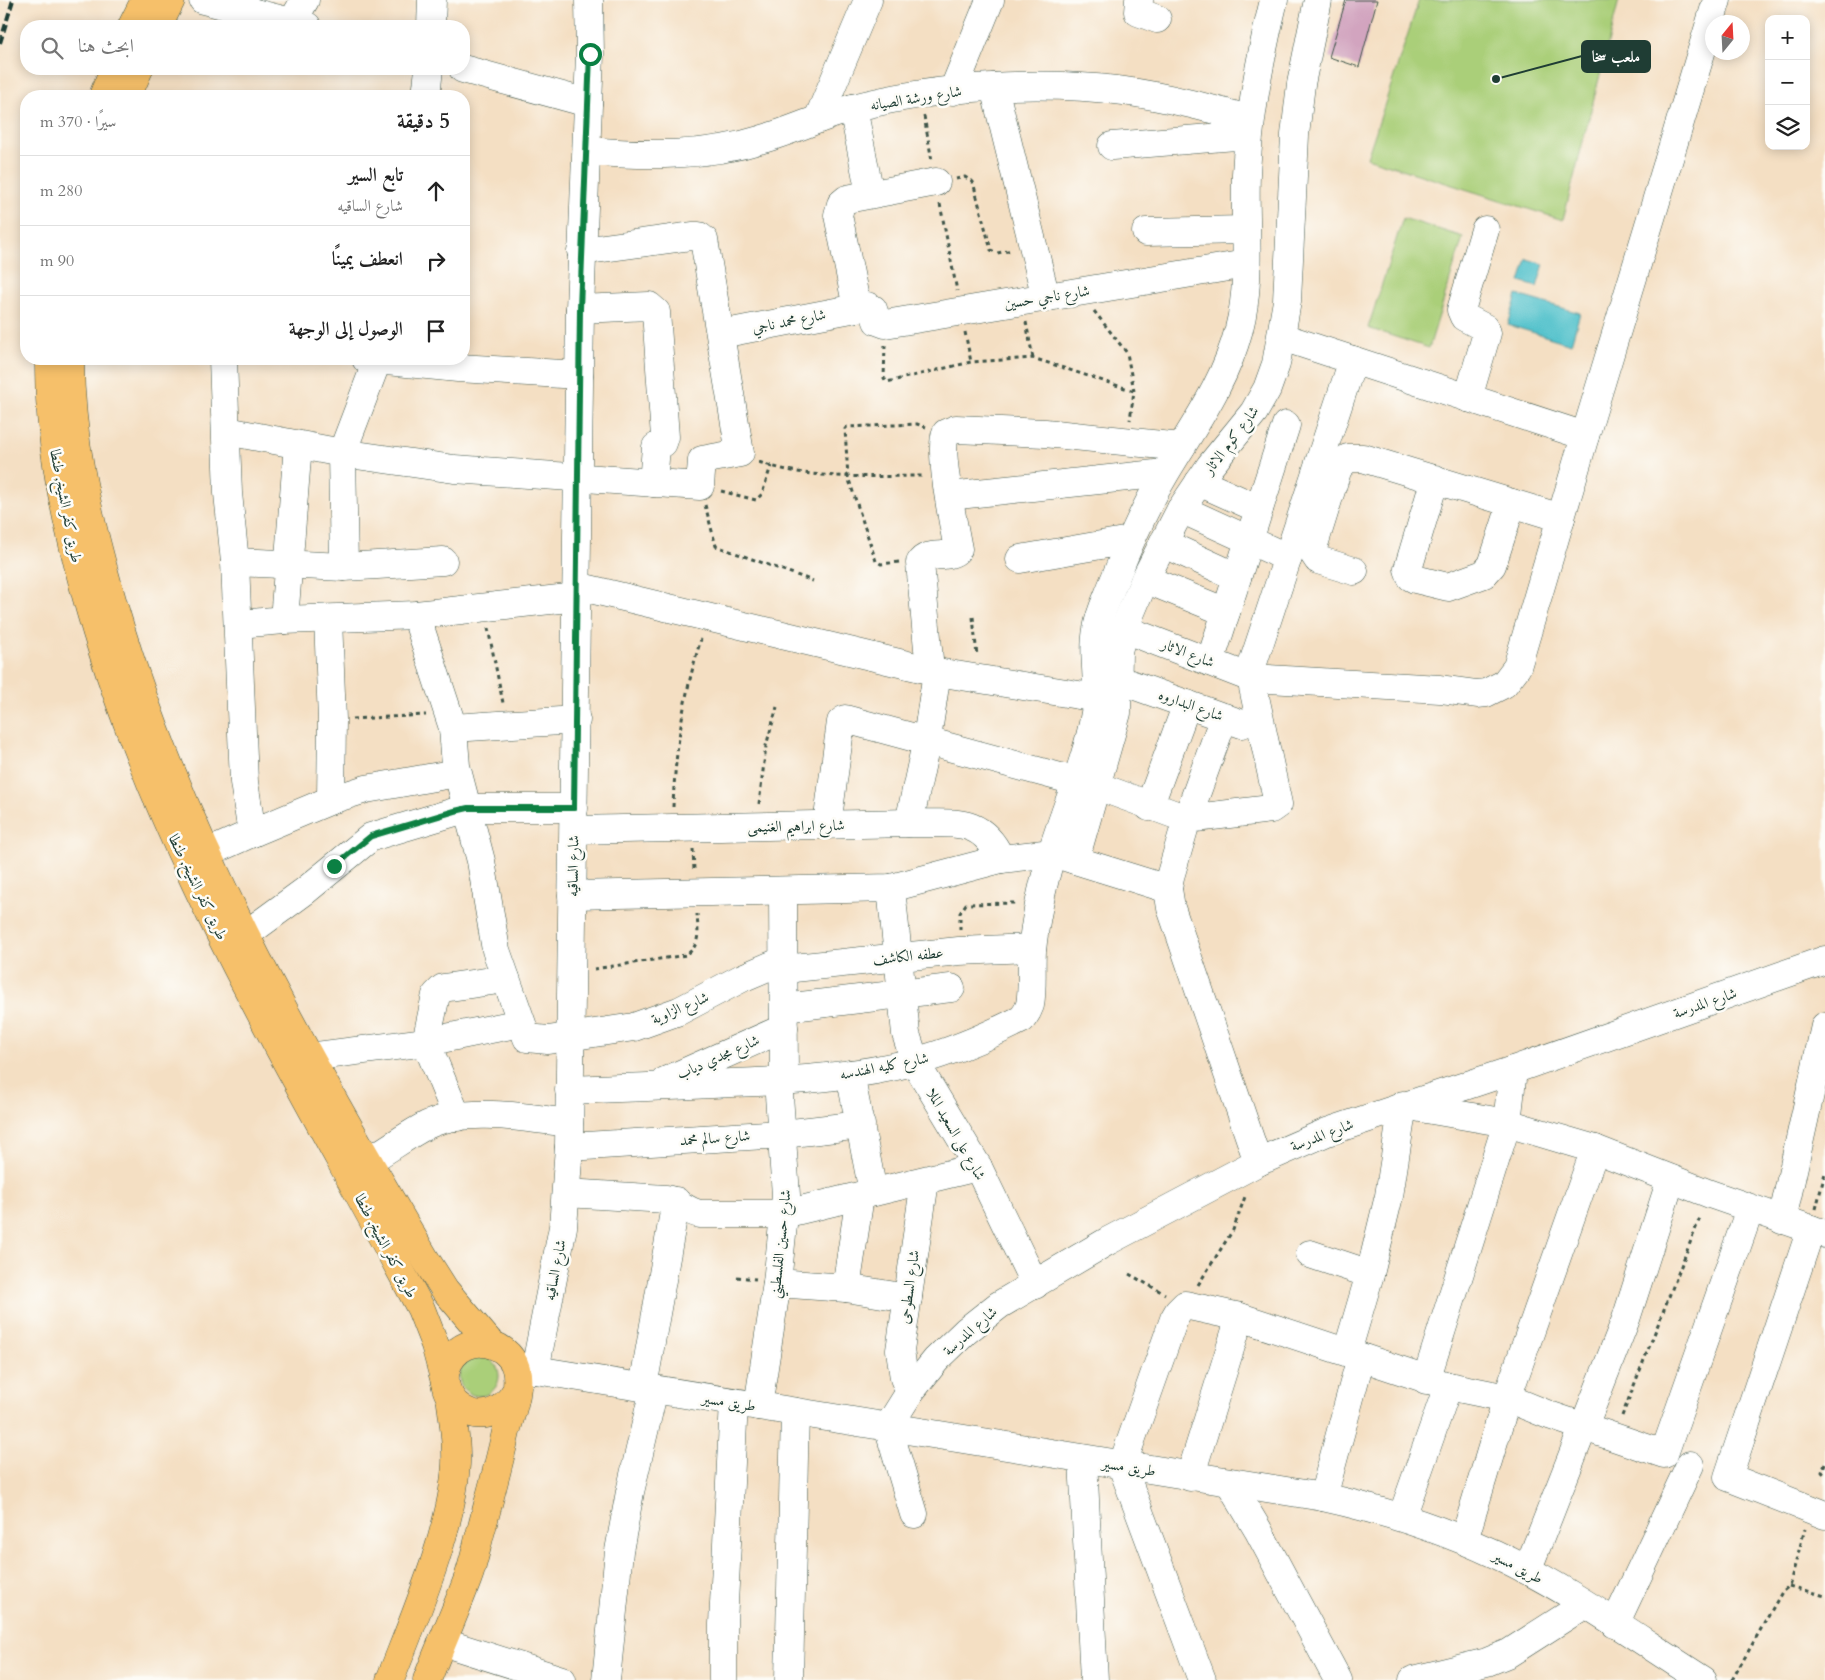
<!DOCTYPE html>
<html lang="ar">
<head>
<meta charset="utf-8">
<style>
  body { margin:0; font-family:Cardo,Amiri,serif; background:#f2f2f2; color:#222; direction:rtl }
  .controls { position:absolute; right:15px; top:15px; display:grid; overflow:hidden; border-radius:10px; box-shadow:0 2px 12px #0003 }
  .controls button { width:45px; height:45px; display:grid; place-items:center; padding:0; border:0; border-bottom:1px solid #e0e0e0; background:#fff; color:#222; font:25px sans-serif }
  .compass { position:absolute; left:1705px; top:15px; width:45px; height:45px; border-radius:50%; background:#fff; box-shadow:0 2px 12px #0003; rotate:18deg }
  .stop { position:absolute; width:15px; height:15px; margin:-11px; border:4px solid #0b8043; border-radius:50%; background:#fff }
  .stop.end { background:#0b8043; border-color:#fff; box-shadow:0 1px 5px #0008 }
  .list { margin:0; padding:0; list-style:none }
  h2 { display:flex; justify-content:space-between; align-items:center; height:65px; margin:0; padding:0 20px; font-size:21px }
  h2 small { font-size:16px; font-weight:400; color:#767676 }
  .list li { display:grid; grid-template-columns:32px 1fr auto; gap:15px; align-items:center; box-sizing:border-box; height:70px; padding:0 20px; border-top:1px solid #e0e0e0 }
  .list b { display:block; font-size:19px; white-space:nowrap }
  .list p { margin:0; font-size:16px; white-space:nowrap; color:#767676 }
  .list em { font-size:16px; font-style:normal; color:#767676 }
  .icon { flex:none; width:28px; height:28px; fill:none; stroke:currentColor; stroke-width:2; stroke-linecap:round; stroke-linejoin:round }
  .map { position:relative; flex:none; width:1825px; height:1680px; overflow:hidden; direction:ltr }
  .search { position:absolute; background:#fff; box-shadow:0 2px 12px #0003; left:20px; top:20px; width:450px; height:55px; display:flex; align-items:center; gap:12px; box-sizing:border-box; padding:0 18px; border-radius:20px; color:#767676; font-size:19px }
  .panel { position:absolute; background:#fff; box-shadow:0 2px 12px #0003; left:20px; top:90px; width:450px; height:275px; border-radius:20px; direction:rtl }
  .map>svg:first-child { display:block }
  .green { fill:#aacf79; stroke:#648656 }
  .water { fill:#55c2cc; stroke:#3a8080 }
  .building { fill:#d2a4bf }
  .lines { fill:none; stroke-linecap:round; stroke-linejoin:round }
  .minor-casing { stroke:#3f5549; stroke-width:29 }
  .major-casing { stroke:#3f5549; stroke-width:29 }
  .path { stroke:#3f5549; stroke-width:3; stroke-dasharray:4 4; stroke-linecap:butt }
  .minor { stroke:#fff; stroke-width:28 }
  .major { stroke:#f6c06b; stroke-width:28 }
  .rail { stroke:#1f3d34; stroke-width:4; stroke-dasharray:8 4; stroke-linecap:butt }
  .route { stroke:#0b8043; stroke-width:6 }
  .labels { text-anchor:middle; stroke-width:5; stroke-linejoin:round; paint-order:stroke }
  .street-label { font-size:15px; fill:#1f3d34; stroke:#fdfcf7 }
  .leader { fill:none; stroke:#1f3d34; stroke-width:2 }
  .callout-dot { fill:#1f3d34; stroke:#fdfcf7; stroke-width:2 }
  .callout { fill:#1f3d34; stroke:#1f3d34; stroke-width:2 }
  .callout-label { font-size:16px; text-anchor:middle; font-weight:bold; fill:#fff }
</style>
</head>
<body>
<div class="map">
<svg width="1825" height="1680" viewBox="0 0 1825 1680">
  <rect width="100%" height="100%" fill="#fdfcf7"/>
  <filter id="ink" filterUnits="userSpaceOnUse"><feTurbulence type="fractalNoise" baseFrequency=".02" numOctaves="2"/><feDisplacementMap in="SourceGraphic" scale="10" xChannelSelector="R" yChannelSelector="G"/><feConvolveMatrix kernelMatrix="1 2 1 2 8 2 1 2 1" color-interpolation-filters="sRGB"/></filter>
  <filter id="wash" filterUnits="userSpaceOnUse"><feTurbulence type="fractalNoise" baseFrequency=".0096" numOctaves="4" result="noise"/><feDisplacementMap in="SourceGraphic" scale="20" xChannelSelector="R" yChannelSelector="G"/><feGaussianBlur stdDeviation="1.12" result="paint"/><feColorMatrix in="noise" values="0 0 0 0 0 0 0 0 0 0 0 0 0 0 0 0 0 1.4 0 .05"/><feComposite in="paint" operator="in"/></filter>
  <g filter="url(#wash)">
    <rect width="100%" height="100%" fill="#f4dfc3"/>
    <g class="green">
      <polygon points="1419,0 1619,0 1563,220 1367,158"/>
      <polygon points="1403,218 1463,237 1429,348 1368,328"/>
      <circle cx="479" cy="1376" r="20"/>
    </g>
    <g class="water">
      <polygon points="1527,259 1544,264 1537,287 1520,282"/>
      <polygon points="1517,295 1580,313 1571,344 1508,325"/>
    </g>
    <g id="blocks">
      <polygon class="building" points="1346,0 1377,0 1359,67 1329,57"/>
    </g>
  </g>
  <g filter="url(#ink)">
    <use href="#blocks" fill-opacity="0" stroke="#3f5549" stroke-width="1"/>
    <g class="lines">
      <defs>
        <g id="minor">
          <polyline points="203,0 307,26"/>
          <polyline points="1139,0 1138,12 1157,19"/>
          <polyline points="292,22 305,0"/>
          <polyline points="431,26 432,0"/>
          <polyline points="463,69 588,103"/>
          <polyline points="994,87 1046,298"/>
          <polyline points="953,91 990,0"/>
          <polyline points="426,96 429,69"/>
          <polyline points="853,108 870,194"/>
          <polyline points="818,119 868,0"/>
          <polyline points="1112,146 1248,135"/>
          <path d="M587,151c59,5 119,6 176,-12 31,-9 59,-23 90,-31 84,-22 184,-28 271,-17 43,6 84,17 125,28"/>
          <polyline points="1146,232 1245,230"/>
          <polyline points="857,308 838,215 841,204 847,199 936,182"/>
          <polyline points="580,309 649,306 656,312 665,437 663,443 656,447 653,483"/>
          <polyline points="721,334 867,306 873,309 877,321 885,324 1246,264"/>
          <polyline points="1282,337 1585,436"/>
          <polyline points="223,359 228,493 235,562 244,782 252,833 331,800 366,789 457,773"/>
          <polyline points="366,359 458,368 579,375"/>
          <polyline points="1468,398 1487,333 1485,328 1464,317 1461,310 1485,230"/>
          <polyline points="227,431 342,453 454,469 700,486 702,460 740,453 704,240 699,236 692,236 581,251"/>
          <polyline points="1435,479 1408,569 1411,577 1415,579 1448,587 1484,574 1492,565 1512,503"/>
          <polyline points="1199,482 1259,509"/>
          <polyline points="949,496 1165,473"/>
          <polyline points="1181,509 1288,558"/>
          <polyline points="1163,543 1237,577"/>
          <polyline points="1020,559 1130,540"/>
          <polyline points="235,562 344,567 443,561"/>
          <polyline points="344,567 342,453 377,361"/>
          <polyline points="1354,571 1318,560 1312,551 1338,468 1348,458 1363,458 1561,518"/>
          <polyline points="1145,579 1226,612"/>
          <polyline points="577,586 937,672 1097,698"/>
          <polyline points="416,615 453,728 456,766 481,861 496,950 527,1038 548,1040 634,1027 679,1011 742,978 784,960"/>
          <polyline points="328,619 332,720 331,800"/>
          <polyline points="284,620 298,445"/>
          <polyline points="239,624 284,620 416,615 577,597"/>
          <polyline points="1124,629 1251,678 1440,689 1477,694 1486,693 1504,684 1517,667 1585,436 1717,0"/>
          <polyline points="1210,662 1286,425"/>
          <path d="M930,670l-10,-107c7,-13 30,-3 38,-14 -4,-21 -20,-100 -12,-116l10,-4 89,4 136,14"/>
          <polyline points="1119,680 1242,724"/>
          <polyline points="1224,717 1187,819 1170,877 1168,889 1171,908 1258,1162"/>
          <polyline points="453,728 576,720"/>
          <polyline points="1097,786 1187,819 1271,809 1278,804 1251,678 1252,666 1353,360"/>
          <polyline points="1149,807 1187,704"/>
          <polyline points="909,823 927,739 937,672"/>
          <polyline points="827,825 841,722 845,719 1075,781"/>
          <path d="M574,830l335,-7c43,2 71,-9 92,36"/>
          <polyline points="205,854 252,833"/>
          <polyline points="1075,860 1117,713 1118,651 1124,629 1145,579 1181,509 1210,466 1254,412 1267,389 1276,364 1287,301 1295,135 1301,84 1318,0"/>
          <polyline points="891,888 906,1034 915,1062 978,1167 1035,1285"/>
          <polyline points="783,891 784,1081"/>
          <polyline points="572,895 891,888 1001,859 1052,853 1168,889"/>
          <polyline points="245,935 305,891 371,837 468,808 574,808"/>
          <polyline points="784,969 959,951 1032,948"/>
          <polyline points="784,1008 951,988"/>
          <polyline points="309,1057 426,1042 521,1023"/>
          <polyline points="850,1074 873,1192"/>
          <polyline points="665,1081 784,1028"/>
          <path d="M569,1090c55,-2 109,-4 163,-7 61,-2 125,-6 185,-22 37,-10 71,-25 105,-42 4,-5 6,-8 8,-14 3,-17 1,-36 2,-54 3,-33 11,-67 20,-99 14,-46 35,-92 43,-139 7,-39 -8,-64 8,-105 19,-47 37,-93 63,-136 28,-47 59,-89 73,-143 13,-50 5,-104 7,-155 3,-60 14,-116 28,-174"/>
          <polyline points="457,1117 426,1042 436,995 443,988 506,979"/>
          <polyline points="569,1147 783,1134 861,1125"/>
          <path d="M368,1161c20,-11 39,-26 59,-36 39,-19 100,-7 142,-2"/>
          <path d="M566,1193l100,6c14,3 21,13 34,15h84l194,-47"/>
          <polyline points="1782,1220 1825,1026"/>
          <polyline points="1811,1229 1728,1477 1825,1515"/>
          <polyline points="1310,1254 1370,1274 1389,1196 1403,1105 1507,1123 1595,1149 1710,1194 1825,1234"/>
          <polyline points="777,1283 846,1288 908,1298"/>
          <polyline points="846,1288 860,1196"/>
          <polyline points="1347,1352 1370,1274"/>
          <path d="M517,1367l806,130c59,13 116,31 172,57 73,34 140,83 208,126"/>
          <polyline points="535,1370 563,1227 569,1147 580,309 590,54 589,0"/>
          <polyline points="1426,1380 1507,1123 1513,1070"/>
          <polyline points="643,1387 676,1201"/>
          <polyline points="910,1392 904,1378 900,1350 925,1181"/>
          <polyline points="758,1406 777,1283 786,1195 778,1081"/>
          <polyline points="1083,1459 1094,1680"/>
          <polyline points="1190,1477 1240,1317"/>
          <polyline points="1230,1483 1258,1530 1338,1680"/>
          <polyline points="1323,1497 1361,1357"/>
          <polyline points="914,1514 888,1427 910,1392 936,1360 966,1331 999,1305 1108,1241 1258,1162 1327,1132 1513,1070 1825,960"/>
          <polyline points="1402,1517 1448,1386"/>
          <polyline points="1464,1540 1507,1398 1595,1149"/>
          <polyline points="1527,1571 1626,1319 1671,1179"/>
          <polyline points="1615,1624 1690,1465"/>
          <polyline points="442,1642 562,1680"/>
          <polyline points="606,1680 619,1551 630,1492 654,1389"/>
          <polyline points="723,1680 723,1624 734,1402"/>
          <polyline points="789,1680 795,1412"/>
          <polyline points="1202,1680 1122,1466 1174,1319 1178,1312 1185,1305 1240,1317 1448,1386 1507,1398 1549,1415 1664,1454 1750,1209"/>
          <polyline points="1413,1680 1487,1662 1509,1653 1584,1605"/>
        </g>
        <g id="major">
          <polyline points="132,26 145,0"/>
          <polyline points="158,26 171,0"/>
          <polyline points="103,96 114,69"/>
          <polyline points="127,96 139,69"/>
          <path d="M49,359c-1,79 15,154 35,229 69,259 213,487 337,721l14,36 10,37"/>
          <path d="M70,359c0,78 17,152 38,227 67,243 191,458 318,674l19,30 46,54"/>
          <path d="M390,1680c24,-62 62,-149 66,-216 1,-23 -3,-45 -6,-68"/>
          <path d="M427,1680c13,-34 28,-67 41,-102 6,-16 9,-34 14,-51 8,-31 17,-63 24,-95 5,-19 15,-43 10,-63 -4,-15 -18,-25 -33,-26 -11,-1 -23,4 -30,13 -30,38 30,89 63,35"/>
        </g>
      </defs>
      <use href="#minor" class="minor-casing"/>
      <use href="#major" class="major-casing"/>
      <g class="path">
        <polyline points="924,116 932,161"/>
        <polyline points="956,179 965,177 973,182 991,250 997,253 1013,250"/>
        <polyline points="940,204 957,291"/>
        <polyline points="1094,311 1127,353 1134,391 1130,420"/>
        <polyline points="1026,322 1033,358"/>
        <polyline points="965,332 971,362"/>
        <polyline points="885,345 884,378 887,382 971,362 1033,358 1134,391"/>
        <path d="M759,462c52,19 110,14 165,14"/>
        <polyline points="721,491 756,500 762,494 771,466"/>
        <polyline points="705,505 716,546 813,581"/>
        <polyline points="899,562 881,564 876,561 848,477 845,429 847,427 917,424 926,427"/>
        <polyline points="973,617 977,656"/>
        <polyline points="488,628 503,703"/>
        <polyline points="352,719 426,715"/>
        <polyline points="759,804 766,746 777,707"/>
        <path d="M673,807c2,-57 11,-113 28,-168"/>
        <polyline points="693,849 694,870"/>
        <polyline points="960,930 960,913 966,904 1016,903"/>
        <path d="M594,969l92,-14c15,-10 12,-24 11,-41"/>
        <polyline points="1816,1209 1825,1173"/>
        <polyline points="1129,1274 1165,1294"/>
        <polyline points="737,1277 756,1279"/>
        <polyline points="1198,1285 1233,1230 1246,1194"/>
        <polyline points="1622,1416 1701,1215"/>
        <polyline points="1825,1463 1822,1472 1825,1475"/>
        <polyline points="1789,1586 1825,1596"/>
        <polyline points="1732,1680 1782,1592 1789,1586 1805,1529"/>
      </g>
      <use href="#minor" class="minor"/>
      <use href="#major" class="major"/>
      <polyline class="rail" points="0,43 13,0"/>
    </g>
  </g>
  <g class="lines" filter="url(#ink)">
    <polyline class="route" points="334,866 371,836 455,811 468,808 574,808 580,309 590,54"/>
  </g>
  <g class="labels">
    <g class="street-label">
      <text transform="translate(916 98) rotate(-9)" y="5">شارع ورشة الصيانه</text>
      <text transform="translate(1047 297) rotate(-9)" y="5">شارع ناجي حسين</text>
      <text transform="translate(789 321) rotate(-11)" y="5">شارع محمد ناجي</text>
      <text transform="translate(1231 440) rotate(-53)" y="5">شارع كوم الاثار</text>
      <text transform="translate(66 506) rotate(79)" y="5">طريق كفر الشيخ, طنطا</text>
      <text transform="translate(1188 653) rotate(21)" y="5">شارع الاثار</text>
      <text transform="translate(1191 705) rotate(20)" y="5">شارع البداروه</text>
      <text transform="translate(796 826) rotate(-1)" y="5">شارع ابراهيم الغنيمى</text>
      <text transform="translate(573 866) rotate(-89)" y="5">شارع الساقيه</text>
      <text transform="translate(198 887) rotate(64)" y="5">طريق كفر الشيخ, طنطا</text>
      <text transform="translate(908 956) rotate(-6)" y="5">عطفه الكاشف</text>
      <text transform="translate(1705 1003) rotate(-19)" y="5">شارع المدرسة</text>
      <text transform="translate(680 1008) rotate(-23)" y="5">شارع الزاوية</text>
      <text transform="translate(718 1057) rotate(-24)" y="5">شارع مجدي دياب</text>
      <text transform="translate(884 1066) rotate(-11)" y="5">شارع كليه الهندسه</text>
      <text transform="translate(956 1134) rotate(60)" y="5">شارع على السعيد الملا</text>
      <text transform="translate(1322 1135) rotate(-21)" y="5">شارع المدرسة</text>
      <text transform="translate(715 1138) rotate(-4)" y="5">شارع سالم محمد</text>
      <text transform="translate(780 1244) rotate(-84)" y="5">شارع حسين الفلسطيني</text>
      <text transform="translate(386 1246) rotate(62)" y="5">طريق كفر الشيخ, طنطا</text>
      <text transform="translate(555 1270) rotate(-79)" y="5">شارع الساقيه</text>
      <text transform="translate(909 1287) rotate(-82)" y="5">شارع السطوحى</text>
      <text transform="translate(970 1331) rotate(-41)" y="5">شارع المدرسة</text>
      <text transform="translate(729 1402) rotate(9)" y="5">طريق مسير</text>
      <text transform="translate(1129 1467) rotate(9)" y="5">طريق مسير</text>
      <text transform="translate(1518 1567) rotate(28)" y="5">طريق مسير</text>
    </g>
  </g>
  <path class="leader" d="M1496 79L1582 56"/>
  <circle class="callout-dot" cx="1496" cy="79" r="5"/>
  <rect class="callout" x="1582" y="41" width="68" height="31" rx="5"/>
  <g class="callout-label">
    <text x="1616" y="62">ملعب سخا</text>
  </g>
</svg>
<div class="controls">
<button>+</button>
<button>−</button>
<button><svg class="icon" aria-label="layers" viewBox="0 0 24 24"><path d="M12 4l9 5-9 5-9-5zM3 14l9 5 9-5"/></svg></button>
</div>
<svg class="compass" viewBox="-18 -18 36 36"><path d="M0-13l5 13h-10z" fill="#e53935"/><path d="M0 13l5-13h-10z" fill="#767676"/></svg>
<div class="stop" style="left:590px;top:54px"></div>
<div class="stop end" style="left:334px;top:866px"></div>
<div class="search"><svg class="icon" aria-label="search" viewBox="0 0 24 24"><circle cx="10" cy="10" r="6"/><path d="M15 15l6 6"/></svg>ابحث هنا</div>
<section class="panel">
<h2>5 دقيقة<small>سيرًا · 370 m</small></h2>
<ul class="list">
<li><svg class="icon" aria-label="ahead" viewBox="0 0 24 24"><path d="M12 20V5M6 11l6-6 6 6"/></svg><div><b>تابع السير</b><p>شارع الساقيه</p></div><em>280 m</em></li>
<li><svg class="icon" aria-label="right" viewBox="0 0 24 24"><path d="M7 20v-9h11M14 6l5 5-5 5"/></svg><div><b>انعطف يمينًا</b></div><em>90 m</em></li>
<li><svg class="icon" aria-label="arrive" viewBox="0 0 24 24"><path d="M6 21V4h12l-3 4 3 4H6"/></svg><div><b>الوصول إلى الوجهة</b></div></li>
</ul>
</section>
</div>
</body>
</html>
